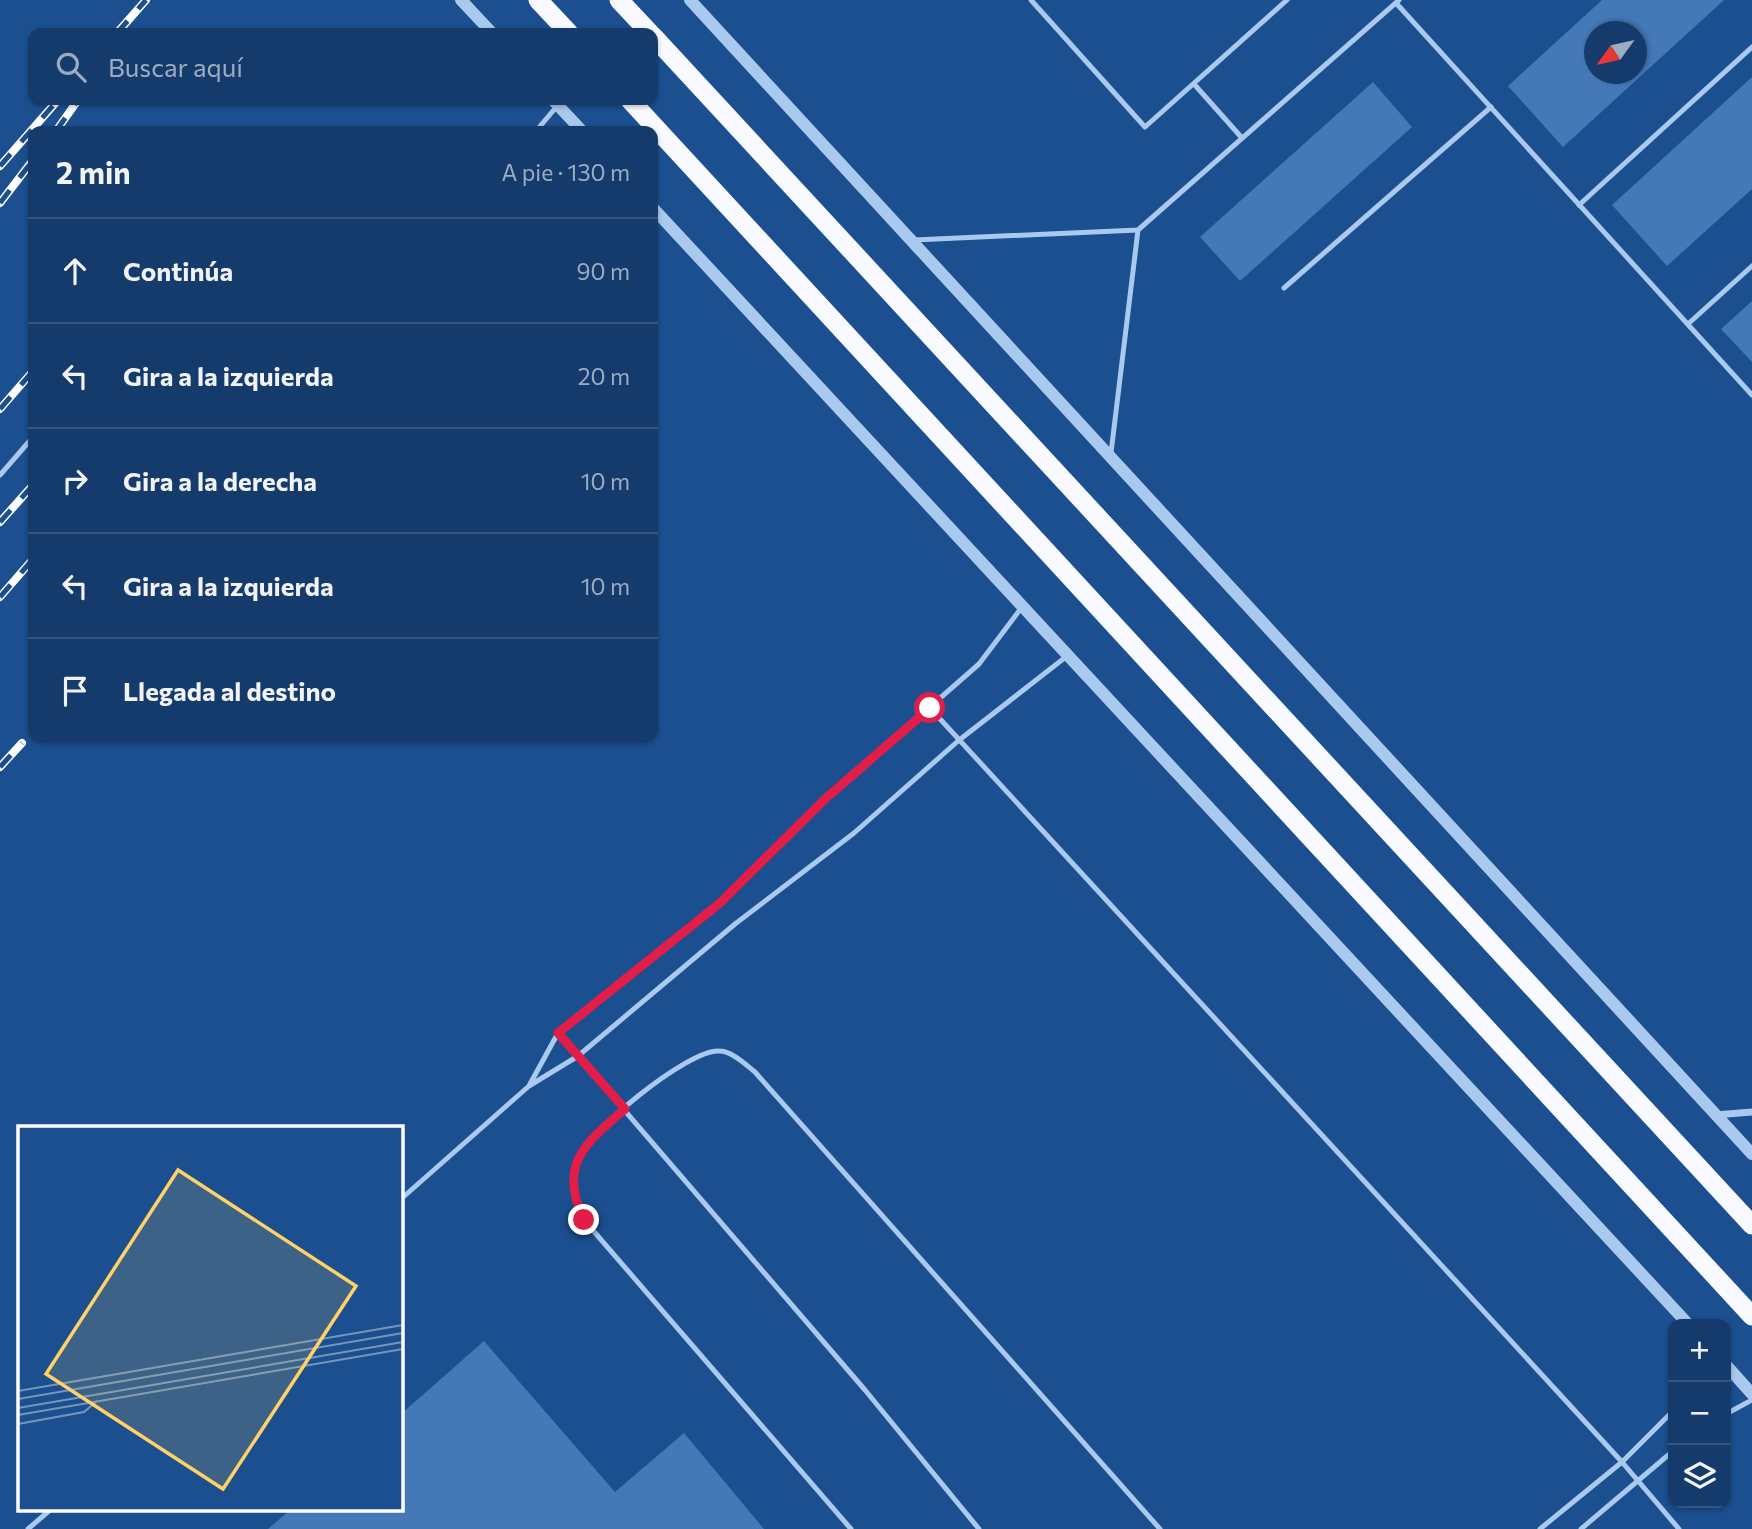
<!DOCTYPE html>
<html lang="es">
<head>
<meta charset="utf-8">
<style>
  body { margin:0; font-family:Commissioner,sans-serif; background:#1d4271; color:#f1f3f6 }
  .controls { position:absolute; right:21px; bottom:21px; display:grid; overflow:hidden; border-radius:14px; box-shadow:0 2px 5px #0004 }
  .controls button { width:63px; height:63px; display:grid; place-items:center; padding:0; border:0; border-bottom:2px solid #33557e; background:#143b6b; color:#f1f3f6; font:35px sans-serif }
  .compass { position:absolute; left:1584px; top:21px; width:63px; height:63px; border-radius:50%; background:#143b6b; box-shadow:0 2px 5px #0004; rotate:237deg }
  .stop { position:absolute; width:21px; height:21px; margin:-16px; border:5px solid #e11d48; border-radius:50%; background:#fff }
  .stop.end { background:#e11d48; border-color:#fff; box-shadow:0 2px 7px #0008 }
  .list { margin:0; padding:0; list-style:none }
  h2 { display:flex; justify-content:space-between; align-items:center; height:91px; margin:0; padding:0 28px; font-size:30px }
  h2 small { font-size:23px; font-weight:400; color:#9dadc1 }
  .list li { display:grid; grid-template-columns:46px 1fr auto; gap:21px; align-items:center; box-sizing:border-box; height:105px; padding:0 28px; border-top:2px solid #33557e }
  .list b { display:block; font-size:26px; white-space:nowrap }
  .list em { font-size:23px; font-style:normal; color:#9dadc1 }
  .icon { flex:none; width:38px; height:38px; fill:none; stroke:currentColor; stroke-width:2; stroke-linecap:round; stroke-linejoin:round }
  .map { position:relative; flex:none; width:1752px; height:1529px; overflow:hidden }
  .search { position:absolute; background:#143b6b; box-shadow:0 2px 5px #0004; left:28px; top:28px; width:630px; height:77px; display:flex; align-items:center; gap:18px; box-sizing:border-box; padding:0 24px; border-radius:14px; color:#9dadc1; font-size:26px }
  .panel { position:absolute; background:#143b6b; box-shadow:0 2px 5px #0004; left:28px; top:126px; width:630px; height:616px; border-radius:14px }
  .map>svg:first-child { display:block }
  .building { fill:#4478b7; fill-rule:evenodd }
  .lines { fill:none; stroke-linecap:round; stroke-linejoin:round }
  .service { stroke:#a9c9ee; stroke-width:5 }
  .minor { stroke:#a9c9ee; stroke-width:7 }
  .tertiary { stroke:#a9c9ee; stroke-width:12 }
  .trunk { stroke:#f8faff; stroke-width:19 }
  .rail-casing { stroke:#fff; stroke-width:8 }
  .rail { stroke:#1b4f8f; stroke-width:5; stroke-dasharray:16; stroke-linecap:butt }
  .route { stroke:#e11d48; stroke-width:9 }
  .inset-road { fill:none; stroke:#7695bc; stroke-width:2 }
  .view { fill:#ffd166; fill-opacity:0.15; stroke:#ffd166; stroke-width:3.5 }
  .inset-edge { fill:none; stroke:#fff; stroke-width:3.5 }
</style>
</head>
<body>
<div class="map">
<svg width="1752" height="1529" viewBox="0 0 1752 1529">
  <rect width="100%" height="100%" fill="#1b4f8f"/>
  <g class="building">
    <path d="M1602,0h122l-161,147 -55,-61zM1594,32h42v42h-42z"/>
    <polygon points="1752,77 1752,189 1667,266 1612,205"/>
    <polygon points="1373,82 1412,127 1240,281 1200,237"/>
    <polygon points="1752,301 1752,362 1721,329"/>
    <polygon points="484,1341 615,1492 684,1433 764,1529 268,1529 290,1510 401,1510 401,1414"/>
  </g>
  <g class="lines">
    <g class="service">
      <polyline points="1031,0 1145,127 1287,0"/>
      <polyline points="1396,3 1752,395"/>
      <polyline points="1194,84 1242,138"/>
      <polyline points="536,131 558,105"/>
      <polyline points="1579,205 1752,47"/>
      <polyline points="914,240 1138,230 1399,0"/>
      <polyline points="1284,288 1491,107"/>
      <polyline points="1688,324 1752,266"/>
      <polyline points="1111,453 1138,230"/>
      <polyline points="0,475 33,437"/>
      <polyline points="930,708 1622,1462 1679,1529"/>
      <polyline points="558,1033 865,1390 979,1529"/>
      <polyline points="530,1084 558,1033 720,903 825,799 979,664 1022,607"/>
      <polyline points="401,1199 529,1086 578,1056 735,924 854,833 958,741 1067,656"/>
      <polyline points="1726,1414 1752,1400"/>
      <polyline points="28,1529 50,1510"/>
      <path d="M851,1529l-267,-309c-8,-17 -16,-36 -9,-56 9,-30 113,-115 144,-113 13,0 26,13 36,21l405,457"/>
      <polyline points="1540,1529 1622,1462 1673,1411"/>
      <polyline points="1581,1529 1673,1451"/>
    </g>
    <polyline class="minor" points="1715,1115 1752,1112"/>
    <g class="tertiary">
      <polyline points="461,0 492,33"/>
      <polyline points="690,0 1752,1154"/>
      <polyline points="553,100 582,131"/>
      <polyline points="653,208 1688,1324"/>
      <polyline points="1726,1365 1752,1394"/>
    </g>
    <g class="trunk">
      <polyline points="538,0 569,33"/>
      <polyline points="619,0 650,33"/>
      <polyline points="653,36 1752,1225"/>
      <polyline points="630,100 1752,1316"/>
    </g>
    <defs>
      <g id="rail">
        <polyline points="117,33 146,0"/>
        <polyline points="56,131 78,100"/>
        <polyline points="0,166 58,100"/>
        <polyline points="0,203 33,160"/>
        <polyline points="0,409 33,371"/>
        <polyline points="0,522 33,485"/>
        <polyline points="0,597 33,559"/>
        <polyline points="0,767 22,743"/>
      </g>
    </defs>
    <use href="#rail" class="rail-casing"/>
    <use href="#rail" class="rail"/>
  </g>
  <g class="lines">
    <path class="route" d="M584,1220c-26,-55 0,-76 41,-111l-67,-76 162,-130 105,-104 105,-91"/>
  </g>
  <g transform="translate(18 1126)">
    <rect width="385" height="385" fill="#1b4f8f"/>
    <path class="inset-road" d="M0,265l385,-66M0,273l385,-66M0,282l385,-66M0,289l385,-66M0,298l66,-12 13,-11"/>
    <path class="view" d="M160,44l178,116 -133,203 -177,-115z"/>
    <rect width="385" height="385" class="inset-edge"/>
  </g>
</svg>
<div class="controls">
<button>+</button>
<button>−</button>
<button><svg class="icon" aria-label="layers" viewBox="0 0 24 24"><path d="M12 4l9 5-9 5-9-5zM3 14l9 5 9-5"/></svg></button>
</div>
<svg class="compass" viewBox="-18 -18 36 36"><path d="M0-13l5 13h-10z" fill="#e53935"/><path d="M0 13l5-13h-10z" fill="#9dadc1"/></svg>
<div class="stop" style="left:930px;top:708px"></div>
<div class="stop end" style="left:584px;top:1220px"></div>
<div class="search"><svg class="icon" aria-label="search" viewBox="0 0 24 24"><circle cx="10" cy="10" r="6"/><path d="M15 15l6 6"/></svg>Buscar aquí</div>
<section class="panel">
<h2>2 min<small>A pie · 130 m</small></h2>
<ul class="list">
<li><svg class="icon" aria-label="ahead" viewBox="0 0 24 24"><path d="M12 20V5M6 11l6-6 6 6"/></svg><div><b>Continúa</b></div><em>90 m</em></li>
<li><svg class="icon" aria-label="left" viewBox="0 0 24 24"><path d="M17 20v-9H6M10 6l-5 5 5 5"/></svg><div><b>Gira a la izquierda</b></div><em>20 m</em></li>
<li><svg class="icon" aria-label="right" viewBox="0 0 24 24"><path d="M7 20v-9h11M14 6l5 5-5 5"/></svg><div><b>Gira a la derecha</b></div><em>10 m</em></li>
<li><svg class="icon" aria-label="left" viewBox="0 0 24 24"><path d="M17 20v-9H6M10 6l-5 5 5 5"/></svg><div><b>Gira a la izquierda</b></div><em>10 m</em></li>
<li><svg class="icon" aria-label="arrive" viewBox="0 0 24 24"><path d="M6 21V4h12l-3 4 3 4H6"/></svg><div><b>Llegada al destino</b></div></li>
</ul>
</section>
</div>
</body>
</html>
